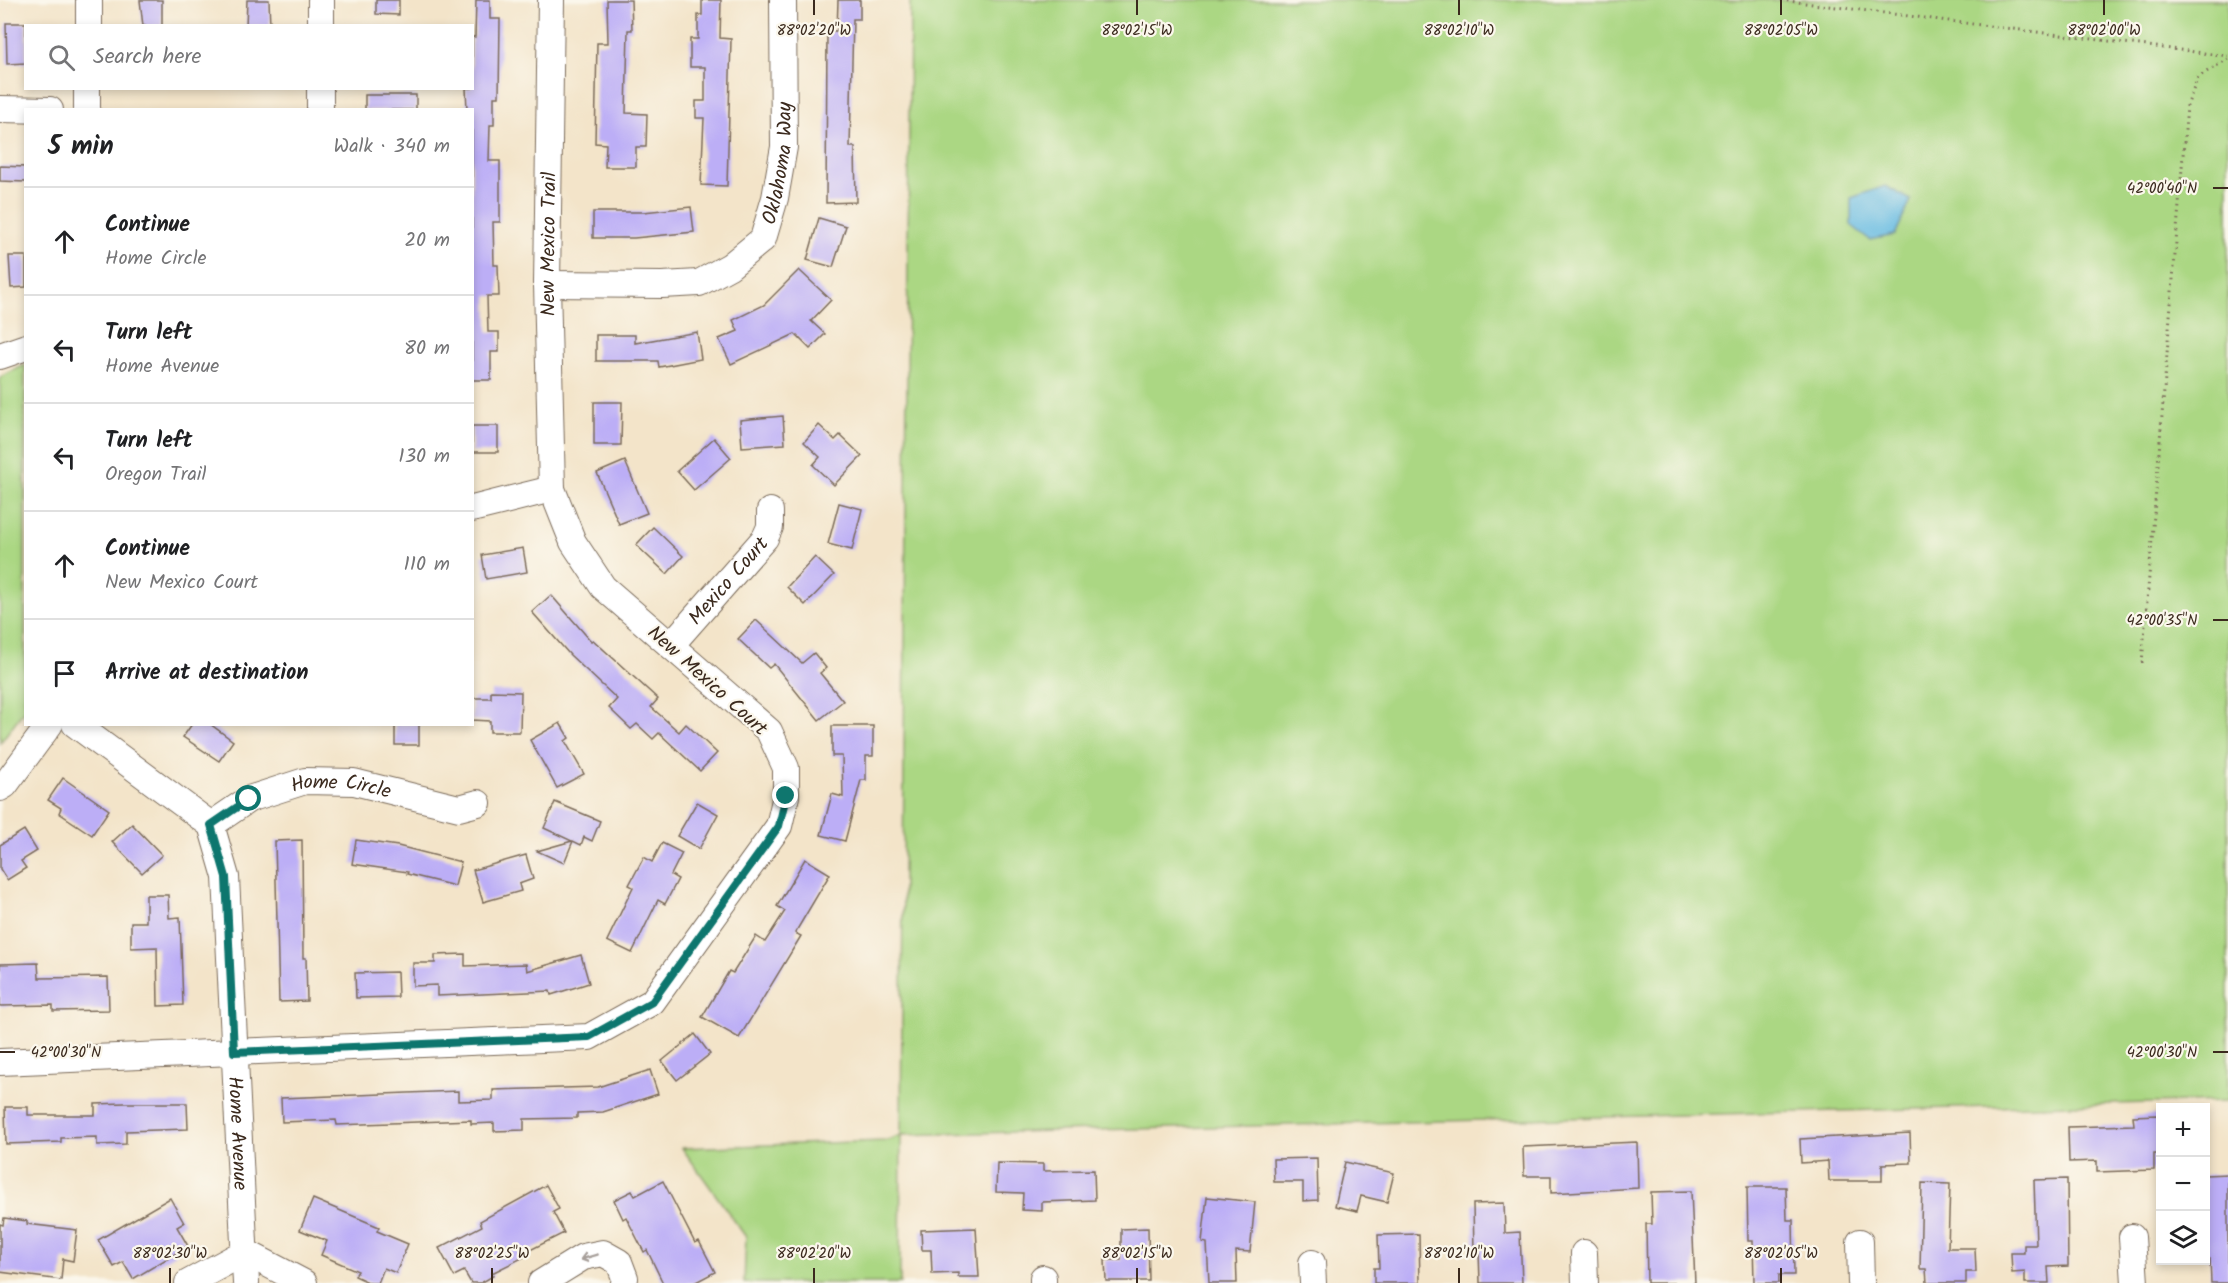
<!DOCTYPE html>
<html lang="en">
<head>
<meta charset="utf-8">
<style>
  body { margin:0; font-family:Kalam,sans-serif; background:#f2f2f2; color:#202124 }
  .controls { position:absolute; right:18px; bottom:18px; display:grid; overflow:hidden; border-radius:0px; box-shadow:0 3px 9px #0003 }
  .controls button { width:54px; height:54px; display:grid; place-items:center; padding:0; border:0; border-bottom:2px solid #e0e0e0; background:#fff; color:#202124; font:30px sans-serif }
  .stop { position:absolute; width:18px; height:18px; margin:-14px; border:4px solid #0f766e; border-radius:50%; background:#fff }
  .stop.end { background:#0f766e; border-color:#fff; box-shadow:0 2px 6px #0008 }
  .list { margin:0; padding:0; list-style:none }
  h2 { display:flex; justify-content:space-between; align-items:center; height:78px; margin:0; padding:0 24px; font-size:26px }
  h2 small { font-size:20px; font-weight:400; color:#757577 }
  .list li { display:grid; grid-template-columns:39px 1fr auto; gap:18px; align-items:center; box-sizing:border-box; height:108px; padding:0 24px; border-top:2px solid #e0e0e0 }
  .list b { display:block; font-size:22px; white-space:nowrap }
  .list p { margin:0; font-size:20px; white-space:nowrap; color:#757577 }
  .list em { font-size:20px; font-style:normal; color:#757577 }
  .icon { flex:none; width:33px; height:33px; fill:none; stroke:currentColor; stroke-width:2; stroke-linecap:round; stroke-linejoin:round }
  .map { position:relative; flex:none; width:2228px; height:1283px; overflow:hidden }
  .search { position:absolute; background:#fff; box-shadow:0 3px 9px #0003; left:24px; top:24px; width:450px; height:66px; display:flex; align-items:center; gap:15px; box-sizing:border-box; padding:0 21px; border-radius:0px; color:#757577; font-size:22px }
  .panel { position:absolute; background:#fff; box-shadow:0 3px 9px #0003; left:24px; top:108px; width:450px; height:618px; border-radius:0px }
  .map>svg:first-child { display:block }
  .green { fill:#abd783; stroke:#738050; stroke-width:1.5 }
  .water { fill:#66bbe2; stroke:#507280; stroke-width:1.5 }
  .building { fill:#bcaef6 }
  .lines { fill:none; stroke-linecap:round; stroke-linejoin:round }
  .minor-casing { stroke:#7b6b5a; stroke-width:28 }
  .path { stroke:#7b6b5a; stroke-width:3; stroke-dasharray:1.5 4.5; stroke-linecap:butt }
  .minor { stroke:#fff; stroke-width:26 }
  .oneway { stroke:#a79f9a }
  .route { stroke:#0f766e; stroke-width:8 }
  .ticks { fill:none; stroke:#3b2a1e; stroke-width:2 }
  .labels { text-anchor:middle; stroke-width:4.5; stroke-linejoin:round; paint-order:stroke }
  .street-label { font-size:20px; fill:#3b2a1e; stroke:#fbf7ec }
  .ticks-label { font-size:15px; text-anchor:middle; fill:#3b2a1e; stroke:#fbf7ec; stroke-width:4.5; stroke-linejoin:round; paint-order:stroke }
</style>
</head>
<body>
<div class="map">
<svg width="2228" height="1283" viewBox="0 0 2228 1283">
  <rect width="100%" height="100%" fill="#fbf7ec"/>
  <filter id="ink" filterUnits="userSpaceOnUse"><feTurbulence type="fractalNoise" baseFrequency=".0167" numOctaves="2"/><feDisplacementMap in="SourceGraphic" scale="12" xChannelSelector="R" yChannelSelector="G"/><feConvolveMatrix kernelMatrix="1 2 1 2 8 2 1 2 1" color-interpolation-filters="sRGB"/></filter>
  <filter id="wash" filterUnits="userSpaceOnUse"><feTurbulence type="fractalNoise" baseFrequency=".008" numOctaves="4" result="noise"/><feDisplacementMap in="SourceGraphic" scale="24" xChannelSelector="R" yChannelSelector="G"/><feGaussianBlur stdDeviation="1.35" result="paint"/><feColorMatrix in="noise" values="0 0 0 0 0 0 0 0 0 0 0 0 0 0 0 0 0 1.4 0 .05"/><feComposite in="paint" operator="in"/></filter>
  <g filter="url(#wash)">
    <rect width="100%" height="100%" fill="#f3e4c9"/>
    <g class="green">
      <polygon points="910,0 2228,0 2228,1101 901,1135 900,1283 744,1283 746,1237 682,1148 885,1141 901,1135"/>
      <polygon points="25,365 25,709 0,743 0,377"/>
    </g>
    <polygon class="water" points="1885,186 1911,200 1895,235 1870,240 1851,225 1851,198"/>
    <g id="blocks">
      <g class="building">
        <polygon points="140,0 162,0 162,26 143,26"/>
        <polygon points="247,0 269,0 270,26 246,26"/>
        <polygon points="376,0 399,0 399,15 376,14"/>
        <polygon points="476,0 490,0 490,19 500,19 499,97 494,97 494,125 490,125 489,161 500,161 500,222 493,222 494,265 498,265 499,296 487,296 488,332 499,332 499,352 491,352 491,380 472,380 472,110 467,110 466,88 472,88 472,37 475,37"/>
        <polygon points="607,0 631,0 632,30 628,30 626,113 647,114 646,147 636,147 636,167 605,167 606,144 595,143 597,43 608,43"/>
        <polygon points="702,0 721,0 720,38 731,39 727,186 701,185 704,118 696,118 696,101 705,101 705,67 690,67 690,39 698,39 698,15 702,15"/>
        <polygon points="838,0 860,0 860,19 853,19 850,147 855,147 856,202 826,203 827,31 837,31"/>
        <polygon points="6,23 26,23 26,63 7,64"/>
        <rect x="365" y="95" width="51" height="15"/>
        <polygon points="0,166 26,167 26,182 0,181"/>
        <polygon points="691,207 694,232 634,238 593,238 593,212 643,212"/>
        <polygon points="819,218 846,226 833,267 807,260"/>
        <polygon points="9,256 26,256 26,287 11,288"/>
        <polygon points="799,270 831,300 811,321 825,334 810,349 795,334 731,364 719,339 738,331 733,320 764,305"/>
        <polygon points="697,332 701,359 659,367 658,361 596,361 596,335 635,335 635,343"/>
        <polygon points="594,402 622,402 621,445 594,445"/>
        <polygon points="783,416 785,444 742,447 740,420"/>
        <polygon points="819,425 835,440 840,435 862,456 834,485 813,465 820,457 804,442"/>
        <rect x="472" y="426" width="26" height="26"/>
        <polygon points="714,438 731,458 694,490 677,471"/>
        <polygon points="625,461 647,513 619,524 597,473"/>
        <polygon points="839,503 862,509 852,550 828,544"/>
        <polygon points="653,527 683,556 667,574 636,545"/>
        <polygon points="523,548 527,572 486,579 482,555"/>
        <polygon points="815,557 834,575 805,605 787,587"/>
        <polygon points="551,595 591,641 593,640 658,699 651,707 679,732 686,724 717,753 700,771 659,733 653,739 637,724 631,729 609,708 617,699 570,655 532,612"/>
        <polygon points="756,620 802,663 814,653 826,668 820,673 843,701 819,720 774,664 769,668 738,639"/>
        <polygon points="491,691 521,692 520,732 490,732 490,721 472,720 472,698 491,698"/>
        <polygon points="560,723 569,738 565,741 584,774 557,788 530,740"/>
        <polygon points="192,724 210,724 233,741 219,761 183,737"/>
        <rect x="395" y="724" width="24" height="21"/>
        <polygon points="832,726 873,726 873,756 866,756 866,780 861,780 845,841 821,835 832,794 843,797 842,756 832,756"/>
        <polygon points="63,778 109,810 92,835 59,813 61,808 48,800"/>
        <polygon points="555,802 600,821 592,841 584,837 581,845 573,841 564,863 537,851 572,841 544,828"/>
        <polygon points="697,802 718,814 699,849 677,836"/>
        <polygon points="132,824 162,855 142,873 112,842"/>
        <polygon points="24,830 37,851 21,861 26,868 7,880 0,869 0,845"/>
        <polygon points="302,840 303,958 306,958 307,1001 279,1002 275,841"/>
        <polygon points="356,840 398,846 461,862 455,886 407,874 408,872 352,864"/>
        <polygon points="662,843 682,853 671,875 678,879 665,904 658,900 632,953 607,941 633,887 629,885 644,857 652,862"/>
        <polygon points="526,855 533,879 519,884 521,891 483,902 473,870"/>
        <polygon points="805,859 830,874 795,933 801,936 739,1038 702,1017 729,971 733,973 756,936 765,942 785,911 777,906"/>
        <polygon points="146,895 168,895 169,918 180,917 183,1005 158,1006 157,947 131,948 131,922 146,922"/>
        <polygon points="465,954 465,966 526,964 527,971 581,955 589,983 551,995 550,991 437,996 437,985 413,986 413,963 435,963 435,955"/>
        <polygon points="38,963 39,978 108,977 109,1010 53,1011 53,1005 0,1006 0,964"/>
        <polygon points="397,972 398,997 356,998 355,973"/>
        <polygon points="695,1034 710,1054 677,1080 662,1061"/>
        <polygon points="650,1070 658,1094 603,1112 577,1113 577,1118 524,1119 524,1130 494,1131 494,1123 471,1124 471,1120 337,1125 336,1120 282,1122 281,1098 458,1091 458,1101 493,1100 493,1090 598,1087"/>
        <polygon points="125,1103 187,1103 188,1129 126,1131 126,1144 97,1145 97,1137 61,1138 61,1142 6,1144 5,1107 28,1107 28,1115 95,1115 95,1104"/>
        <polygon points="2158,1115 2158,1124 2160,1124 2160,1154 2154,1154 2154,1170 2097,1172 2097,1161 2069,1162 2068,1127 2134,1125 2133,1116"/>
        <polygon points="1910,1133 1911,1163 1882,1164 1882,1181 1829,1181 1828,1161 1801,1163 1800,1139"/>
        <polygon points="1637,1142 1638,1188 1551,1193 1551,1176 1524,1176 1523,1147"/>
        <polygon points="1317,1158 1318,1200 1303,1201 1303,1182 1274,1182 1273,1159"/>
        <polygon points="1345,1162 1394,1173 1387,1202 1361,1196 1357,1211 1335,1206"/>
        <polygon points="997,1163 1043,1164 1043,1171 1094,1170 1095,1200 1042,1202 1042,1211 1022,1210 1023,1193 996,1192"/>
        <polygon points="2228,1174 2228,1283 2211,1283 2210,1259 2205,1259 2205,1175"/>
        <polygon points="2067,1179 2068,1266 2048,1267 2049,1283 2025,1283 2025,1272 2012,1273 2011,1253 2024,1253 2024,1245 2036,1245 2034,1180"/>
        <polygon points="663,1181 695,1243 699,1241 715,1272 694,1283 663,1283 647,1250 644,1252 626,1217 623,1219 614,1200 632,1191 635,1196"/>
        <polygon points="1922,1183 1950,1184 1948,1248 1975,1248 1976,1272 1966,1272 1966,1283 1927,1283 1926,1269 1920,1269"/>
        <polygon points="546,1185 559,1209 553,1212 564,1233 526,1252 528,1255 492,1273 493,1276 481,1283 471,1283 464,1271 454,1276 439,1248 482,1226 480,1221"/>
        <polygon points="1747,1187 1786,1187 1787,1220 1793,1220 1794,1275 1779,1275 1779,1283 1754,1283 1753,1241 1748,1241"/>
        <polygon points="1691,1191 1695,1283 1647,1283 1646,1224 1652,1224 1651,1192"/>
        <polygon points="1207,1197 1255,1202 1250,1252 1236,1251 1237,1283 1209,1283 1207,1243 1202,1242"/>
        <polygon points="170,1198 184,1223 177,1227 188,1246 133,1279 123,1262 114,1267 98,1240"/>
        <polygon points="313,1199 379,1227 377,1231 408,1244 396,1273 384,1268 378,1283 370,1283 355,1276 358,1271 321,1255 327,1241 300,1230"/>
        <polygon points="1504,1203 1505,1233 1520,1232 1522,1283 1480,1283 1479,1251 1474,1251 1473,1204"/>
        <polygon points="4,1218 27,1221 27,1224 77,1230 73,1261 63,1259 61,1280 0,1272 0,1224 3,1225"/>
        <polygon points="976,1228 979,1277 958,1277 958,1273 932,1274 931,1250 922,1250 921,1230"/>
        <polygon points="1148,1228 1149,1281 1106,1281 1105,1260 1121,1260 1121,1229"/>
        <polygon points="1419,1234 1420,1283 1374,1283 1374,1268 1379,1268 1378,1235"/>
      </g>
    </g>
  </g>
  <g filter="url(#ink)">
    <use href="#blocks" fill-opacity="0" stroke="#7b6b5a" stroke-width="1.5"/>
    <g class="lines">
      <defs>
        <g id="minor">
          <polyline points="89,0 89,26"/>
          <polyline points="321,26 321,0"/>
          <polyline points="0,109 50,110"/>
          <polyline points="87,110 87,88"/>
          <polyline points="320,110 320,88"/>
          <path id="s1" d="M547,284l115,1 37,-2 31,-17 33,-27 12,-41 9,-51 -1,-147"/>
          <polyline points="0,356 26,347"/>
          <polyline points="472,509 552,489"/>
          <path id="s2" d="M671,645l94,-107 5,-11v-16"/>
          <path id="s3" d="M75,724l136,101 15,52 20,406"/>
          <polyline points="0,788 5,785 50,724"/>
          <path id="s4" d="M211,825l38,-26 56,-18 49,1 105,26 19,-5"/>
          <path id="s5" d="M0,1062l589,-25 63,-35 127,-176 7,-30v-28l-17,-37 -166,-144 -30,-45 -21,-53 -5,-205 4,-284"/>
          <polyline points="2132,1237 2135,1283"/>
          <polyline points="1860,1242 1861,1283"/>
          <polyline points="245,1252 304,1283"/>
          <polyline points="1584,1253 1585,1283"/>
          <polyline points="1312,1263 1313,1283"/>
          <polyline points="1043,1278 1043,1283"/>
          <polyline points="188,1283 245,1252"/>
          <polyline points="541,1283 583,1257 603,1253 619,1262 625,1278 624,1283"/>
        </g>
      </defs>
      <use href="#minor" class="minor-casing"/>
      <g class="path">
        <polyline points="1781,0 2228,56"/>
        <polyline points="2142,663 2187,106 2198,77 2228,59"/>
      </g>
      <use href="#minor" class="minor"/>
    </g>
    <defs><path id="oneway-shaft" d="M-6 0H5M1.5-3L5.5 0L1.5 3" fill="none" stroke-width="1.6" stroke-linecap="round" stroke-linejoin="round" transform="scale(1.5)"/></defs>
    <use class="oneway" href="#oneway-shaft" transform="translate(589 1257) rotate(164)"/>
  </g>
  <g class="lines" filter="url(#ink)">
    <polyline class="route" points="249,799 211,825 226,877 234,1052 589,1037 652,1002 779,826 786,796"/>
  </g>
  <path class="ticks" d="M814,0v15M1137,0v15M1459,0v15M1781,0v15M2104,0v15M2213,188h15M2213,620h15M0,1052h15M2213,1052h15M170,1268v15M492,1268v15M814,1268v15M1137,1268v15M1459,1268v15M1781,1268v15"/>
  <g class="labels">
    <g class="street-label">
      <text dy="7" stroke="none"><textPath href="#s1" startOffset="308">Oklahoma Way</textPath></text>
      <text dy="7" stroke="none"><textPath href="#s5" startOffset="1554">New Mexico Trail</textPath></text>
      <text dy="7" stroke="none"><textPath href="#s2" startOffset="86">Mexico Court</textPath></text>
      <text transform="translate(708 680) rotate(42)" y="7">New Mexico Court</text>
      <text dy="7" stroke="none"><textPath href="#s4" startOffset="141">Home Circle</textPath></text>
      <text dy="7" stroke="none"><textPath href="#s3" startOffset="480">Home Avenue</textPath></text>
    </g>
  </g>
  <g class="ticks-label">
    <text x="814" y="35">88°02'20"W</text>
    <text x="1137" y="35">88°02'15"W</text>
    <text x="1459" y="35">88°02'10"W</text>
    <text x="1781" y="35">88°02'05"W</text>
    <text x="2104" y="35">88°02'00"W</text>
    <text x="2162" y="193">42°00'40"N</text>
    <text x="2162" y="625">42°00'35"N</text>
    <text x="66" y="1057">42°00'30"N</text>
    <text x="2162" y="1057">42°00'30"N</text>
    <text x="170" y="1258">88°02'30"W</text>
    <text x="492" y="1258">88°02'25"W</text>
    <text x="814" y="1258">88°02'20"W</text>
    <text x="1137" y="1258">88°02'15"W</text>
    <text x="1459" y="1258">88°02'10"W</text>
    <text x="1781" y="1258">88°02'05"W</text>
  </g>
</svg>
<div class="controls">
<button>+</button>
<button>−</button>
<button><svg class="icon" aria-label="layers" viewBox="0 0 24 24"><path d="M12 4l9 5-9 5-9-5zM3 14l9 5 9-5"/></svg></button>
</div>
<div class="stop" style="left:249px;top:799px"></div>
<div class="stop end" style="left:786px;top:796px"></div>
<div class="search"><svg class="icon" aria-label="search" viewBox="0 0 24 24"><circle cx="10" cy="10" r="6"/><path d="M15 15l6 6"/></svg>Search here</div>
<section class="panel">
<h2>5 min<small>Walk · 340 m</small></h2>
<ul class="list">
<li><svg class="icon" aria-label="ahead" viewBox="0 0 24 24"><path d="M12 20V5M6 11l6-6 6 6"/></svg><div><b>Continue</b><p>Home Circle</p></div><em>20 m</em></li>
<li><svg class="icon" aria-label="left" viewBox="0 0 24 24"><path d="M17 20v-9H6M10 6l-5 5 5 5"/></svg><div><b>Turn left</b><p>Home Avenue</p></div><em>80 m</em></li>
<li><svg class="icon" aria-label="left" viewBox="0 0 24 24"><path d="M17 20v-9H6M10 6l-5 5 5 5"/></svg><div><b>Turn left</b><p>Oregon Trail</p></div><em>130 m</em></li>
<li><svg class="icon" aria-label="ahead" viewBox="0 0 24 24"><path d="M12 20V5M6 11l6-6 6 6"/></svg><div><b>Continue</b><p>New Mexico Court</p></div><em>110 m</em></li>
<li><svg class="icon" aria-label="arrive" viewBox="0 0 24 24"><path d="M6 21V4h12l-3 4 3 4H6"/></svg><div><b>Arrive at destination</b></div></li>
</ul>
</section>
</div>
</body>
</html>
